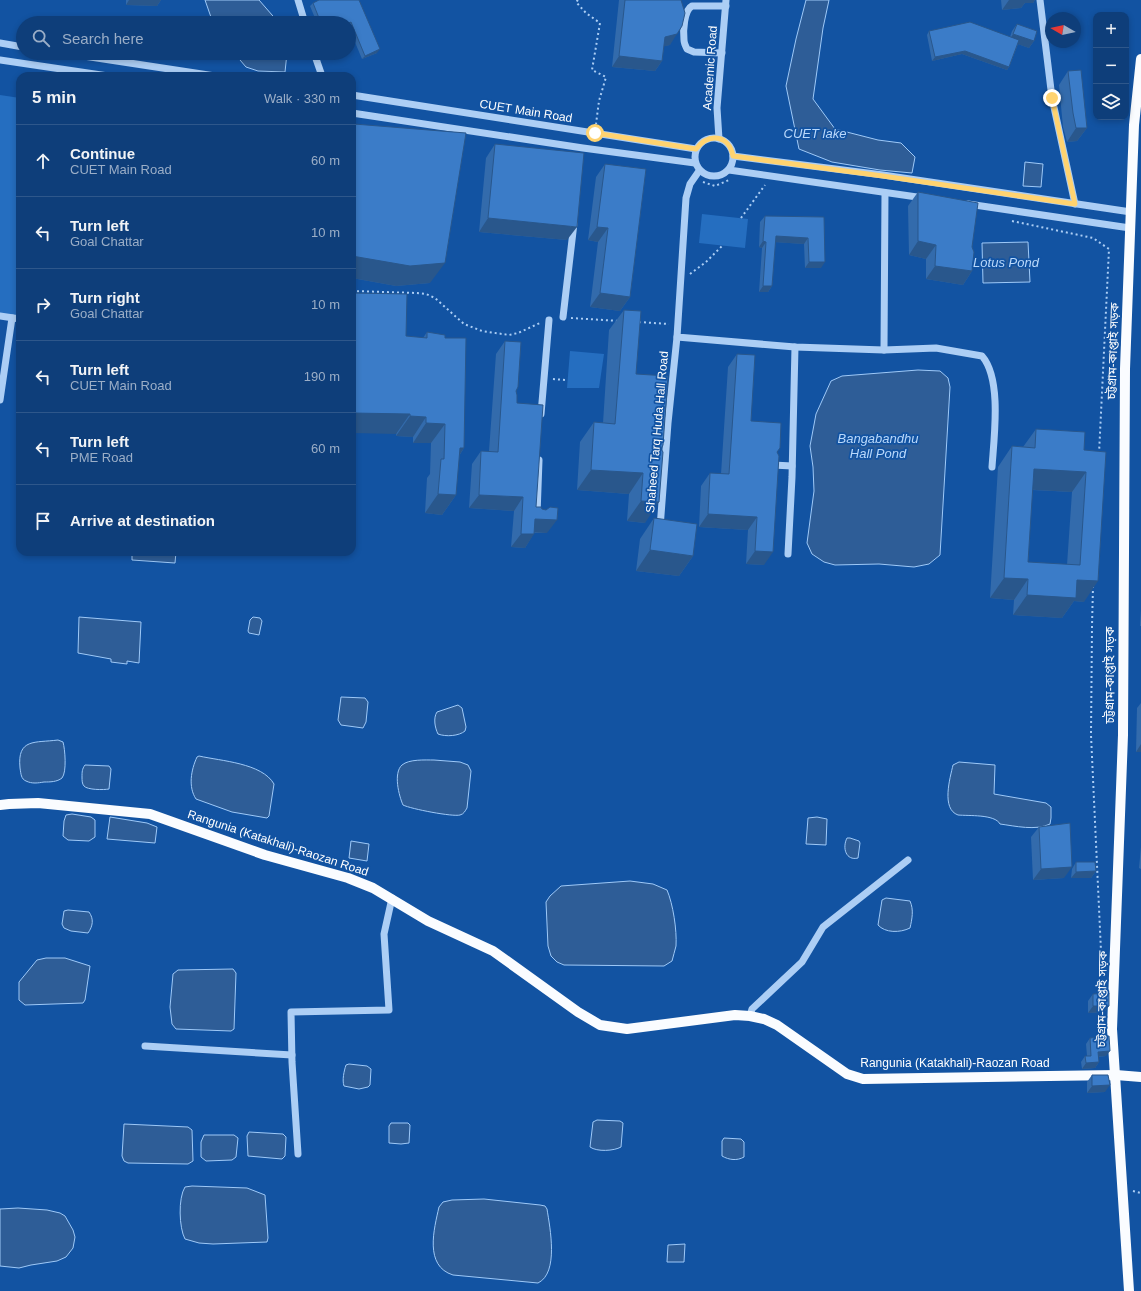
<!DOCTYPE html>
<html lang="en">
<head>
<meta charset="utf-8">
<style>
  body { margin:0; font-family:Helvetica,"Noto Sans Bengali",sans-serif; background:#17457f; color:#f1f3f6 }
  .controls { position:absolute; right:12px; top:12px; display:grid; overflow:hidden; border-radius:8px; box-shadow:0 2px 6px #0003 }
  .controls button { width:36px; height:36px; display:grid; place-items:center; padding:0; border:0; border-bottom:1px solid #2e578b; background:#0e3e7a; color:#f1f3f6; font:20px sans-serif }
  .compass { position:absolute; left:1045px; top:12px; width:36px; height:36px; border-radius:50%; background:#0e3e7a; box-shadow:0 2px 6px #0003; rotate:279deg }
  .stop { position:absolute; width:12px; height:12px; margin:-9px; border:3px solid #ffd370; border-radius:50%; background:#fff }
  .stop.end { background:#ffd370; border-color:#fff; box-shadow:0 1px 4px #0008 }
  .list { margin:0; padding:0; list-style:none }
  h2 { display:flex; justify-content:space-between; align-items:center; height:52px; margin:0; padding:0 16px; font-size:17px }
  h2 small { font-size:13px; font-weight:400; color:#9baec7 }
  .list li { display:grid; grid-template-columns:26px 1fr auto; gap:12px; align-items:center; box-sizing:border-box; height:72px; padding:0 16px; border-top:1px solid #2e578b }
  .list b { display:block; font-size:15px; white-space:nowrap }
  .list p { margin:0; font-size:13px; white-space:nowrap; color:#9baec7 }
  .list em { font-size:13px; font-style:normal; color:#9baec7 }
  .icon { flex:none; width:22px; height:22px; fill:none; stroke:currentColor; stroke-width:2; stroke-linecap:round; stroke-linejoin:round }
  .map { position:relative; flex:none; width:1141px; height:1291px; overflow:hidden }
  .search { position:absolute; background:#0e3e7a; box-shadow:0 2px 6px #0003; left:16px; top:16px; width:340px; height:44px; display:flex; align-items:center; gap:10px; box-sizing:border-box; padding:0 14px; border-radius:22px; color:#9baec7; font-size:15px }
  .panel { position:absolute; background:#0e3e7a; box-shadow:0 2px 6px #0003; left:16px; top:72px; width:340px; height:484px; border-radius:12px }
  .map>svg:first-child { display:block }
  .green { fill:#256ec0 }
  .water { fill:#2e5d97; stroke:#9ec9f8 }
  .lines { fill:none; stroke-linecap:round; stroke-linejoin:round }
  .path { stroke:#accef5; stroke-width:2; stroke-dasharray:2 3; stroke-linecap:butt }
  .minor { stroke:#accef5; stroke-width:7 }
  .major { stroke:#fafcff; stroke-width:10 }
  .wall { fill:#336bac; fill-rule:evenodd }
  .shaded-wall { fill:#29578c }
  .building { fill:#3b7cc8; stroke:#29578c; fill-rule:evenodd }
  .route { stroke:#ffd370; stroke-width:5 }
  .labels { text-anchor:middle; stroke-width:3.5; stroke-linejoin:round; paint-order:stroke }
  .street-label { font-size:12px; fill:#fff; stroke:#1253a2 }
  .water-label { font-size:13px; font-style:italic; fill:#b9d8fb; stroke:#1253a2 }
</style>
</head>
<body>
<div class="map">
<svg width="1141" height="1291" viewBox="0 0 1141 1291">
  <rect width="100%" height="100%" fill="#1253a2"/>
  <g class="green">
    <polygon points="0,95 20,98 20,318 0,314"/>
    <polygon points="702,214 748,219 745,248 699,243"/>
    <polygon points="570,351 604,354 599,388 567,388"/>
  </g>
  <g class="water">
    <polygon points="205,0 259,0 279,23 213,23"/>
    <polygon points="806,0 829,0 823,28 813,99 835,129 878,140 901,143 915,157 912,173 880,170 832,162 799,149 786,86 796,39"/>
    <polygon points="234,53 287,53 285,72 258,71 246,67"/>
    <polygon points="1025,162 1043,164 1041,187 1023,186"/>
    <polygon points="1028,242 1030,282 983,283 982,243"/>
    <polygon points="918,370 940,371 948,378 950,387 940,555 929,564 914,567 879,564 835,565 824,562 812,554 807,543 814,491 813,467 810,446 816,414 831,381 842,376"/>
    <polygon points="132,552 176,552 175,563 132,560"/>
    <polygon points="79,617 141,622 139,663 127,661 127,664 111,662 111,659 78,653"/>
    <polygon points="253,617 260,618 262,621 259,635 249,633 248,631 250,620"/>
    <polygon points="341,697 365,698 368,702 366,722 363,728 341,725 338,720"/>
    <path d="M458,705l4,3 4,19 -1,4c-6,5 -19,6 -27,3 -3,-6 -5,-16 -1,-22z"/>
    <path d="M58,740l5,2c2,7 4,30 -1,36 -5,4 -12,4 -18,4 -6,1 -12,2 -18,-1 -5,-2 -5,-7 -6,-13 -3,-30 15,-25 38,-28z"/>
    <path d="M199,756c22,5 63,7 75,28l-5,32 -2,2 -35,-6 -36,-13c-8,-12 -5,-29 1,-42z"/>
    <path d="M434,760l26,2 8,3 3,6 -4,37c-2,3 -3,6 -7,7 -7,2 -49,-6 -57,-10 -4,-9 -10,-32 -1,-40 7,-6 23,-5 32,-5z"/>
    <path d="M959,762l36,3 -1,29 52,9 5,4v11l-1,6c-14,7 -35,2 -50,0 -5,-10 -32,-8 -42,-9 -17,-6 -8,-37 -5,-50z"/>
    <path d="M85,765l24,1 2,3 -2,20c-5,1 -22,1 -25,-3 -2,-2 -2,-6 -2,-9 0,-5 0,-8 3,-12z"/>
    <polygon points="72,814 91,817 95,820 95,837 89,841 68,840 63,836 64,821 66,815"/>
    <polygon points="110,817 147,823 157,827 155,843 107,839"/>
    <polygon points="817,817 827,819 826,845 806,844 808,818"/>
    <path d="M847,838h3l9,3 1,2 -2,15c-12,3 -16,-10 -11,-20z"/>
    <polygon points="351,841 369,844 367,861 349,858"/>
    <path d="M630,881l23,3 14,6c6,14 10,40 9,56 -1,5 -3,10 -4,15l-8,5 -100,-1 -7,-3 -6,-6 -3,-10 -2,-44 4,-6 11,-10z"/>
    <path d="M886,898l24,3c4,9 2,18 0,27 -10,5 -25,5 -32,-3l4,-25z"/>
    <path d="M68,910l21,2c5,7 4,14 -1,21l-17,-2 -7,-3 -2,-4 2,-13z"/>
    <polygon points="46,958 65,958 90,966 85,1000 83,1003 25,1005 19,1000 19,982 37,960"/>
    <polygon points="233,969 236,973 234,1029 231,1031 176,1029 172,1024 170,1007 173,974 178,970"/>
    <path d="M349,1064l18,2 4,3 -1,16 -2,2 -9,2 -15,-3c-2,-6 0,-15 2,-21z"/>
    <path d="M597,1120l23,1 3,2 -2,24c-7,4 -24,5 -31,0l3,-25z"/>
    <polygon points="391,1123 408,1123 410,1125 409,1143 401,1144 389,1143 389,1126"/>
    <polygon points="124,1124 188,1127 192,1130 193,1161 188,1164 128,1163 124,1161 122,1156"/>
    <polygon points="249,1132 283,1134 286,1137 285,1156 282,1159 248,1156 247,1136"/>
    <polygon points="204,1135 234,1135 238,1138 236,1157 232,1160 206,1161 201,1157 201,1142"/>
    <path d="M724,1138l17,1 3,3v15c-7,4 -15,3 -22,-1v-15z"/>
    <path d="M192,1186l55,2 18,7 3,43 -1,4 -54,2 -14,-1 -14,-4c-6,-11 -7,-41 0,-52z"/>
    <path d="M484,1199l56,6 5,1 2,3c3,19 12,64 -9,74l-85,-8c-29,-9 -19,-46 -14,-68l4,-5 9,-2z"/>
    <polygon points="18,1208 47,1210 60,1213 65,1216 73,1230 75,1237 73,1248 66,1257 57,1261 31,1265 19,1268 0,1266 0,1209"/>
    <polygon points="685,1244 684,1262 667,1262 668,1245"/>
  </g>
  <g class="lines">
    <g class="path">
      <polyline points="578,0 576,2 586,13 600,23 592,70 606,77 599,101 596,124"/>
      <polyline points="727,140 733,148"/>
      <polyline points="703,182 715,186 729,180"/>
      <polyline points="741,218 765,185"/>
      <polyline points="1012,221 1093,238 1109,249 1099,454"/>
      <polyline points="690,274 706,262 722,246"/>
      <polyline points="352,291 417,293 426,294 435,298 464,324 482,331 509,335 518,333 540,323"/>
      <polyline points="571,318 619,321"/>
      <polyline points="639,322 669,324"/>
      <polyline points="553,379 566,380"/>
      <polyline points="1093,586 1092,626 1091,735 1102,973"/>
      <polyline points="1133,1191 1141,1193"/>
    </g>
    <g class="minor">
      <polyline points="298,0 305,23"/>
      <polyline points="1040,0 1052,98 1075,204"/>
      <polyline points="0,43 23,47"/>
      <polyline points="64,53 215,76"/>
      <polyline points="314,53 322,76"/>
      <path d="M722,53l-28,-1 -7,-3c-1,-2 -3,-6 -3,-9 -1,-9 0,-30 8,-34h34"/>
      <polyline points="0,60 108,76"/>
      <polyline points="352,95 696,149"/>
      <polyline points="352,113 583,148 695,163"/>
      <circle cx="714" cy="157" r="19"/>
      <polyline points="719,139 717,108 726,0"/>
      <polyline points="733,156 883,175 1131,212"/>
      <polyline points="729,170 924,198"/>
      <path d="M699,171l-9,13 -4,14 -9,139 118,10 89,3 52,-2 46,8c20,23 12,81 10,111"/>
      <polyline points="968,204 1130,228"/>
      <polyline points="0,316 20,319"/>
      <polyline points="563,317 574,223"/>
      <polyline points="884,350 885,193"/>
      <polyline points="0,400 12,318"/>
      <polyline points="541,414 549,320"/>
      <polyline points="773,465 792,466"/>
      <polyline points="537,515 539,460"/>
      <polyline points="660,528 668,423 677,337"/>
      <polyline points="788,554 792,477 795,347"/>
      <polyline points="750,1016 752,1009 802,962 823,927 908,860"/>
      <polyline points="145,1046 292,1055"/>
      <polyline points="298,1154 292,1062 291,1012 389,1010 384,934 392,898"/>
    </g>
    <g class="major">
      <polyline points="0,805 9,804 38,803 150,814 265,855 348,878 373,888 428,921 493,951 578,1012 600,1025 627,1029 735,1015 750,1016 764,1019 777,1025 847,1074 863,1079 1116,1075 1141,1077"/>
      <polyline points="1129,1291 1112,1029 1123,735 1125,369 1134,125 1141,59"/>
    </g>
  </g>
  <g class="wall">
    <polygon points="126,0 161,0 157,6 126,5"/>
    <polygon points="359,0 377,53 362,59 349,28 349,23 317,23 310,6 313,3"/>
    <polygon points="619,0 681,0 670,45 664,46 662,61 655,71 612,67"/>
    <polygon points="1001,0 1035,0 1033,3 1025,3 1021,8 1002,10"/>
    <polygon points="1017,24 1034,41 1029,48 1018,44 1009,67 1007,70 962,54 932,61 927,35 929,31 1010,37 1012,31"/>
    <polygon points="1068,71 1087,128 1077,141 1067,142 1063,127 1059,85"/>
    <polygon points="354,124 430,283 396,286 352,278 352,127"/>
    <polygon points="495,144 567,240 479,232 486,158"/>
    <polygon points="605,164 630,297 620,311 590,307 598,242 588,240 596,177"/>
    <polygon points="918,192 972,247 972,271 963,285 926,279 926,259 909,255 908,206"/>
    <polygon points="765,216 824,217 821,268 805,268 804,244 775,242 772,286 768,292 759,292 762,248 759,247 760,222"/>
    <polygon points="624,310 636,374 661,449 645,523 627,521 629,494 577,490 580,442 594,422 603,423 609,330"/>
    <polygon points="427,332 445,338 464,448 459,456 456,495 442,515 425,513 427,478 430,474 431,443 413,443 413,437 396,436 406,336 423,338"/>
    <polygon points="505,341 516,391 517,403 536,507 547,533 534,533 525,548 511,547 514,511 469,508 472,464 481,451 489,451 496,354"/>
    <polygon points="737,354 751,421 777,452 764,565 746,564 748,530 699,527 701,486 710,473 721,474 728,367"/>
    <polygon points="20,426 20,491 16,491"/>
    <path d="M1036,429l48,21 22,2 -22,150 -10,-1 -12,17 -49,-3 1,-15 -24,-2 8,-131 14,-21 11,1zM1032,490l40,2 -5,73 -39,-3z"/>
    <polygon points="654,518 693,556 679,576 636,571 640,539"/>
    <polygon points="1141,610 1141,626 1140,626"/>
    <polygon points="1141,703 1141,752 1136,752 1137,708"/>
    <polygon points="1039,827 1064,878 1033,880 1031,837"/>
    <polygon points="1141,847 1141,869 1139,868"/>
    <polygon points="1076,862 1096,871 1091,878 1071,878 1072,869"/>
    <polygon points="1093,994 1109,1006 1104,1012 1088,1013 1088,1001"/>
    <polygon points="1090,1038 1106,1056 1098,1057 1099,1062 1095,1068 1082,1069 1081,1062 1085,1056 1087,1056 1086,1044"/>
    <polygon points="1092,1075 1105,1092 1087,1093 1087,1082"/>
  </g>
  <g class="shaded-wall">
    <polygon points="129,0 161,0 157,6 126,5"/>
    <polygon points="1009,0 1035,0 1033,3 1025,3 1021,8 1002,10"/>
    <polygon points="677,34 670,45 658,48 665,37"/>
    <polygon points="1013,34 1034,41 1029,48 1009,41"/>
    <polygon points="380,49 377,53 362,59 365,56"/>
    <polygon points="965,51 1009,67 1007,70 962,54 932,61 935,57"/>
    <polygon points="619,56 662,61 655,71 612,67"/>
    <polygon points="1076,128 1087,128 1077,141 1067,142"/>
    <polygon points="488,218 577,227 567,240 479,232"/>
    <polygon points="597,227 608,228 598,242 588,240"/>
    <polygon points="776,236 808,238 804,244 772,242"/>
    <polygon points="763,241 766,242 762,248 759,247"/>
    <polygon points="918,241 936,245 926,259 909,255"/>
    <polygon points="352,256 445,263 430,283 396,286 352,278"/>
    <polygon points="809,262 825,262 821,268 805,268"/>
    <polygon points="935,266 972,271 963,285 926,279"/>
    <polygon points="763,286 772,286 768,292 759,292"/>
    <polygon points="600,293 630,297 620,311 590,307"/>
    <polygon points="352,413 410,414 396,434 352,433"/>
    <polygon points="410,416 426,417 413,437 396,436"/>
    <polygon points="426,423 445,424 431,443 413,443"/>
    <polygon points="460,448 464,448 451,468"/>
    <polygon points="1034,469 1086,472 1072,492 1019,489"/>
    <polygon points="591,470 643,473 629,494 577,490"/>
    <polygon points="20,484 20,491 16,491"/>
    <polygon points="438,494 456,495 442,515 425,513"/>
    <polygon points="479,495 523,497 514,511 469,508"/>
    <polygon points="641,501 659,502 645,523 627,521"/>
    <polygon points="708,514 757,517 748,530 699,527"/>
    <polygon points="535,519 557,520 547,533 526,532"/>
    <polygon points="521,534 534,534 525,548 511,547"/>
    <polygon points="650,550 693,556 679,576 636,571"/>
    <polygon points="755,551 773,552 764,565 746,564"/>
    <polygon points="1004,578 1028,579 1014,600 990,598"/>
    <polygon points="1077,580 1098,581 1084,602 1074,601 1062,618 1013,615 1027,595"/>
    <polygon points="1141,744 1141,752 1136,752"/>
    <polygon points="1072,867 1064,878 1033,880 1041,869"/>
    <polygon points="1096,871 1091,878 1071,878 1076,872"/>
    <polygon points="1093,1006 1109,1006 1104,1012 1088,1013"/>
    <polygon points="1110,1051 1106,1056 1094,1057 1098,1052"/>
    <polygon points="1099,1062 1095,1068 1082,1069 1086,1063"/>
    <polygon points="1110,1085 1105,1092 1087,1093 1092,1086"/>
  </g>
  <g class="building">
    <polygon points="319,0 359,0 380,49 365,56 351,22 349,23 321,23 313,3"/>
    <polygon points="625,0 681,0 685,13 682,26 677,34 665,37 662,61 619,56"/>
    <polygon points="970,22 1019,40 1009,67 965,51 935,57 929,31"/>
    <polygon points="1017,24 1037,31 1034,41 1013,34"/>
    <polygon points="1081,70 1087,128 1076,128 1073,113 1068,71"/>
    <polygon points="354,124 466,133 445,263 410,266 352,256 352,142"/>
    <polygon points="495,144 584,153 577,227 488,218"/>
    <polygon points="605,164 646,169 630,297 600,293 608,228 597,227"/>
    <polygon points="918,192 978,203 972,247 974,252 972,271 935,266 936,245 918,241"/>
    <polygon points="765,216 824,217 825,262 809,262 808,238 776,236 772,286 763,286 766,242 763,241"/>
    <polygon points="352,293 407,294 406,336 427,338 427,332 445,335 445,338 466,338 464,448 460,448 456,495 438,494 441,459 444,459 445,424 426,423 426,417 410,416 410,414 352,413"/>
    <polygon points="624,310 641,311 636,374 668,376 663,445 661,449 663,452 659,502 641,501 643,473 591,470 594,422 615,424"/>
    <polygon points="505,341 521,342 518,387 516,391 517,395 517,403 543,405 536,507 541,507 542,509 546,510 550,507 558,508 557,520 535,519 534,534 521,534 523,497 479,495 481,451 498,452"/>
    <polygon points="737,354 755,355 751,421 781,423 780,448 777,452 779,456 773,552 755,551 757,517 708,514 710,473 729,474"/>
    <path d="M1036,429l49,3 -1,18 22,2 -8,129 -21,-1 -1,18 -49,-3 1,-16 -24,-1 8,-132 23,2zM1034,469l52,3 -6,93 -52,-3z"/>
    <polygon points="654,518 697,524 693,556 650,550"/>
    <polygon points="1070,823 1072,867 1041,869 1039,827"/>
    <polygon points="1076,862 1095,862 1096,871 1076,872"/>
    <polygon points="1109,993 1109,1006 1093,1006 1093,994"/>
    <polygon points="1109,1036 1110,1051 1098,1052 1099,1062 1086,1063 1085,1056 1091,1056 1090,1038"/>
    <polygon points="1092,1075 1108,1075 1110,1085 1092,1086"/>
  </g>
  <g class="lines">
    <path class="route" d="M595,133l101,16c13,-17 33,-14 37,7l150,20 192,28 -23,-106"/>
  </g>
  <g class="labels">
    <g class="street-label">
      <text transform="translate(710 68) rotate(-86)" y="4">Academic Road</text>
      <text transform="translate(526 111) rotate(9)" y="4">CUET Main Road</text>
      <text transform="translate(1113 351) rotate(-88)" y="4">চট্টগ্রাম-কাপ্তাই সড়ক</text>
      <text transform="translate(657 432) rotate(-85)" y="4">Shaheed Tarq Huda Hall Road</text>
      <text transform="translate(1110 675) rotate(-90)" y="4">চট্টগ্রাম-কাপ্তাই সড়ক</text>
      <text transform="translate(278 843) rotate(18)" y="4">Rangunia (Katakhali)-Raozan Road</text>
      <text transform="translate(1102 999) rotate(-89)" y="4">চট্টগ্রাম-কাপ্তাই সড়ক</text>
      <text x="955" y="1067">Rangunia (Katakhali)-Raozan Road</text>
    </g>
    <g class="water-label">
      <text x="815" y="138">CUET lake</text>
      <text x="1006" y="267">Lotus Pond</text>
      <text x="878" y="443">Bangabandhu<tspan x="878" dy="15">Hall Pond</tspan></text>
    </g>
  </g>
</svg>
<div class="controls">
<button>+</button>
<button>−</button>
<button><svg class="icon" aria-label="layers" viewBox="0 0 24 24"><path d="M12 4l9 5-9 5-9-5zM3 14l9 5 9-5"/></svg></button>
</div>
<svg class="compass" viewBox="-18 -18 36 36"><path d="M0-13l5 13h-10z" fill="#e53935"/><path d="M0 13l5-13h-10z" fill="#9baec7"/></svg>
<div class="stop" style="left:595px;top:133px"></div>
<div class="stop end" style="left:1052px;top:98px"></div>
<div class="search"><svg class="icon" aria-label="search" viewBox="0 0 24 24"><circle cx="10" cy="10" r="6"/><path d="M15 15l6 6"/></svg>Search here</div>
<section class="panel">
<h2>5 min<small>Walk · 330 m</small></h2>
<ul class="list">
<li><svg class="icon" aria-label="ahead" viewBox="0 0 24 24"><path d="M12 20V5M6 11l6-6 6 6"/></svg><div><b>Continue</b><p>CUET Main Road</p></div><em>60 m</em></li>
<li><svg class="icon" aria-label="left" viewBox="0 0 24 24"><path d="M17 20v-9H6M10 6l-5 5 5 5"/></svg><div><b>Turn left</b><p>Goal Chattar</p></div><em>10 m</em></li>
<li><svg class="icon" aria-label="right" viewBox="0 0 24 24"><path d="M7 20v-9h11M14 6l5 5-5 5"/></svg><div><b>Turn right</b><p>Goal Chattar</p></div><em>10 m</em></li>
<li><svg class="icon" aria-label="left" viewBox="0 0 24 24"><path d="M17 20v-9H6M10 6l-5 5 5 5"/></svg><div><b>Turn left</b><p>CUET Main Road</p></div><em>190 m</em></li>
<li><svg class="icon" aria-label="left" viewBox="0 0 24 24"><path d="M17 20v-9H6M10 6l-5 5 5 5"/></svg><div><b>Turn left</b><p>PME Road</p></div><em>60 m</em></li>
<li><svg class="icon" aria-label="arrive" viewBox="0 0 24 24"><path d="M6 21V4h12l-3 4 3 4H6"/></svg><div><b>Arrive at destination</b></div></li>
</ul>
</section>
</div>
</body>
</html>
